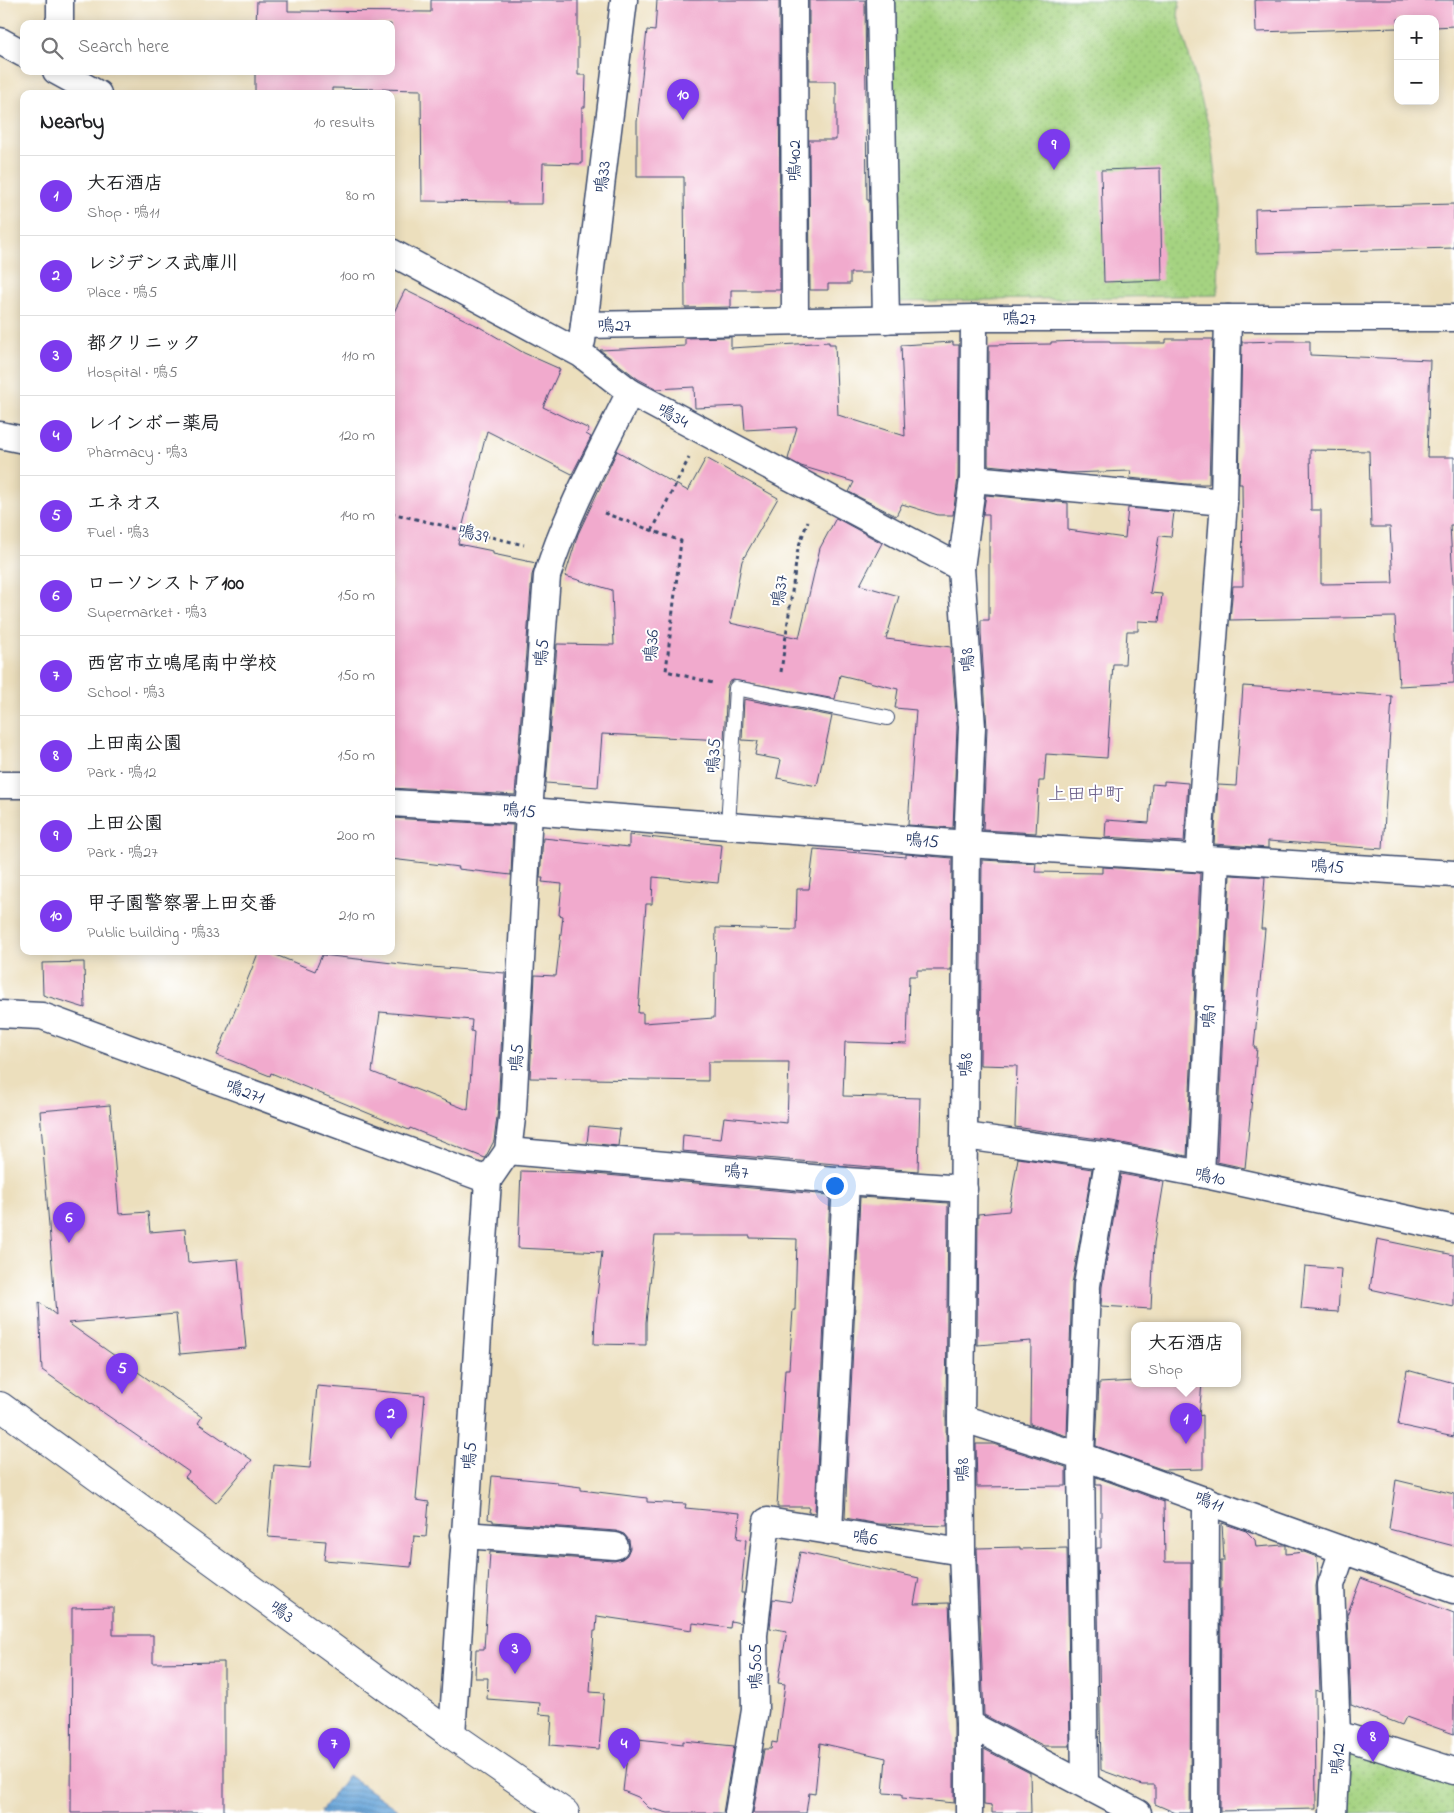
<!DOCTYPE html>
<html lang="en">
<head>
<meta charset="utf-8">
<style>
  body { margin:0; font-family:"Indie Flower","Klee One",sans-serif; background:#f6f6f6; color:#202124 }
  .controls { position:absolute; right:15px; top:15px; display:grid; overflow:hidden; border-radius:10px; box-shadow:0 2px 12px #0003 }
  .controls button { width:45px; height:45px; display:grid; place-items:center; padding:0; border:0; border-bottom:1px solid #e0e0e0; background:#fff; color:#202124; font:25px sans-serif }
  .you { position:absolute; left:834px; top:1185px; width:18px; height:18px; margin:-12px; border:4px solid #fff; border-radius:50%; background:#1a73e8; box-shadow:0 0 0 8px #1a73e833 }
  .badge { display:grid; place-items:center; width:32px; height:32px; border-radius:50%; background:#7c3aed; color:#fff; font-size:16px; font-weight:700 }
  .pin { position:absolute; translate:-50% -41px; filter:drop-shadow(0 1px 2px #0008) }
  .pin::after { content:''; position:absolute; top:26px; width:18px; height:15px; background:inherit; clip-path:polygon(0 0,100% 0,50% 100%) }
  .popup { position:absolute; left:1131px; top:1322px; width:110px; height:65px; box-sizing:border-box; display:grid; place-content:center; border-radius:10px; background:#fff; filter:drop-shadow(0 1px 4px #0005); font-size:16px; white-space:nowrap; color:#757577 }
  .popup b { font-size:19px; color:#202124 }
  .popup::after { content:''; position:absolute; left:50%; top:100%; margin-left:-10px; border:10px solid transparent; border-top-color:#fff }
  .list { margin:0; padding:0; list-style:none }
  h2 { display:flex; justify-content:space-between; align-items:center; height:65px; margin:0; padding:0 20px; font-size:21px }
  h2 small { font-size:16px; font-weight:400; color:#757577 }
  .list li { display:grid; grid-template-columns:32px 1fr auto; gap:15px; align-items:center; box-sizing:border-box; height:80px; padding:0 20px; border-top:1px solid #e0e0e0 }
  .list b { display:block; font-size:19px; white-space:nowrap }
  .list p { margin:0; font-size:16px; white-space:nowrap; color:#757577 }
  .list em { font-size:16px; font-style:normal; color:#757577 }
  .icon { flex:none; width:28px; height:28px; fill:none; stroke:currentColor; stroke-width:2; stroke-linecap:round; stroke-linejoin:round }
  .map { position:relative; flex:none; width:1454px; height:1813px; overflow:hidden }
  .search { position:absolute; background:#fff; box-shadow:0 2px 12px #0003; left:20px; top:20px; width:375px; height:55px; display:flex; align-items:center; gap:12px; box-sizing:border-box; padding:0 18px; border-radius:10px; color:#757577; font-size:19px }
  .panel { position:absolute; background:#fff; box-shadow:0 2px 12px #0003; left:20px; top:90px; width:375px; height:865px; border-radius:10px }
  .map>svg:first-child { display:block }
  .park { fill:url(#park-dots); stroke:#608170 }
  .water { fill:url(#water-rules); stroke:#426a9c }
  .building { fill:#f1aacd; fill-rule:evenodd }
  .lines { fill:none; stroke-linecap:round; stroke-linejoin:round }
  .service-casing { stroke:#3a496c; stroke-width:16 }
  .minor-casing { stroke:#3a496c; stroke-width:29 }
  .tertiary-casing { stroke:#3a496c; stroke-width:30 }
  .path { stroke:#3a496c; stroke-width:3; stroke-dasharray:4 4; stroke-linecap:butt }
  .service { stroke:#fff; stroke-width:14 }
  .minor { stroke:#fff; stroke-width:26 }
  .tertiary { stroke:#fff; stroke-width:28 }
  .labels { text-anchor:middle; stroke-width:4; stroke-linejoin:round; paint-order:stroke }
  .street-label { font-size:18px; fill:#1b2f5e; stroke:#fff }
  .neighbourhood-label { font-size:19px; fill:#665a85; stroke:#fff }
</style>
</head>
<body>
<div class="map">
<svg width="1454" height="1813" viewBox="0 0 1454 1813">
  <defs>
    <pattern id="park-dots" width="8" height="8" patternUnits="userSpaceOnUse" patternTransform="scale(1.25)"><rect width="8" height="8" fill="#a5d381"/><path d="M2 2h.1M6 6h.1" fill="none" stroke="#8db572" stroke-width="1.8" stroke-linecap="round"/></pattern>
    <pattern id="water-rules" width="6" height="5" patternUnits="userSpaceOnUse" patternTransform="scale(1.25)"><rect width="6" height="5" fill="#68a5d9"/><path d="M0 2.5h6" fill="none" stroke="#5587b3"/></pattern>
  </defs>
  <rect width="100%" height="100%" fill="#fff"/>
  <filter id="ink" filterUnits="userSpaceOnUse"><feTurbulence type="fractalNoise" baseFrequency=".02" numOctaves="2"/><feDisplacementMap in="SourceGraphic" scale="10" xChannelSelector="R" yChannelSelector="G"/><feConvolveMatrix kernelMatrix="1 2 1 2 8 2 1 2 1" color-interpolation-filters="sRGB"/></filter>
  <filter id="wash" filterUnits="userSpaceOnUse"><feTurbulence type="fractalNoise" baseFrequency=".0096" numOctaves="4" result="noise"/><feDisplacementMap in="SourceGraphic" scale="20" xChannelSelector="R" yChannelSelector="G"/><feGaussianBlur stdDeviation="1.12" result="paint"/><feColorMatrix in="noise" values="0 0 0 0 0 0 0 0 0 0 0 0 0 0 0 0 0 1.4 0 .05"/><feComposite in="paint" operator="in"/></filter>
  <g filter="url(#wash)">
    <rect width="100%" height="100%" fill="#ecdfbd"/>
    <g class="park">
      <polygon points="888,0 1180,0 1178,15 1211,135 1220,206 1218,295 895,302"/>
      <polygon points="1346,1744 1454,1780 1454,1813 1342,1813"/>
    </g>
    <polygon class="water" points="348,1775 402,1813 320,1813"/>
    <g id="blocks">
      <g class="building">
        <polygon points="431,0 578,0 578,75 586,75 585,107 582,107 582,164 543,163 542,204 508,204 509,202 422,201 421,90 332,88 332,94 255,94 255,71 391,71 391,24 256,24 257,1 288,1 288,11 431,12"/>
        <polygon points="657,0 779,0 780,290 731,290 731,307 685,308 684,177 637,177 637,122 647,30 655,31"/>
        <polygon points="809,0 865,0 867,200 869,200 870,273 850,273 850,284 828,284 828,290 810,290 809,140 836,140 836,81 809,81"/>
        <polygon points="1255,0 1454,0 1454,26 1435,27 1435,19 1398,19 1398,28 1256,32"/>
        <polygon points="1160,168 1162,280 1104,282 1101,170"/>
        <polygon points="1454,204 1454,248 1256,253 1255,209"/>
        <polygon points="405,290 476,325 524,353 560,369 543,407 589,429 586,434 591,437 572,474 487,431 458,544 493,551 493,554 536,563 532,575 515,795 391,788 391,318"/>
        <polygon points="731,337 731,348 829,342 829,344 835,344 838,415 905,436 901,345 953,342 953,345 959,345 958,478 953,515 938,515 902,504 896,516 849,492 854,482 801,466 788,459 797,427 745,430 743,406 695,408 694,387 657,389 638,379 600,350 685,346 685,338"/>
        <polygon points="1166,339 1213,339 1209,484 1187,484 1130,478 1131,471 1068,473 988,465 989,345 1051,344 1051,342 1085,341 1110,341 1110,343 1166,343"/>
        <path d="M1280,341h30v14l120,5 -3,97h27v68h-4l4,74v84l-55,3 -4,-69 -165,3 3,-34h10l-1,-102h-3l3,-142zM1310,450l59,1 2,76h19l3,56 -72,1v-74h-10z"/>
        <polygon points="617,451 688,491 706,458 778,498 742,561 730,623 799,638 820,548 836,518 882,543 860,585 899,596 886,639 951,647 957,727 953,828 908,825 916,710 895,708 898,689 840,675 835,699 733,680 729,682 727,687 724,740 602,734 598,787 546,783 557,644 614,645 612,590 565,576 578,534"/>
        <polygon points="986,495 1068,503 1068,530 1125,538 1128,508 1174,512 1171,537 1159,536 1150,593 1162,594 1159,622 1138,621 1138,631 1127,631 1125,664 1113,664 1107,758 1046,754 1044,781 1039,781 1036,833 983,830 987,728 981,633 981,620 989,620 989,514 983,514"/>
        <polygon points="1243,686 1392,696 1383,849 1268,841 1268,848 1214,844 1218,785 1236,786"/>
        <polygon points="744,699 832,716 817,786 777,778 781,760 755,755 758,741 742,740"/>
        <polygon points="1164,781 1188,783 1184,842 1105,837 1106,820 1149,823 1152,784 1164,785"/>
        <polygon points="391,818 513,825 511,875 458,869 459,867 391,859"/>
        <polygon points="629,835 722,845 718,883 653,877 652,904 646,904 638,1013 643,1013 643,1023 714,1018 716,928 796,930 797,889 809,889 814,849 906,857 906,854 952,858 951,970 917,970 917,976 909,976 907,1044 845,1042 843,1096 920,1098 918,1171 682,1151 683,1135 721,1139 724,1117 787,1123 789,1062 708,1062 708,1081 530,1078 535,975 556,976 563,916 559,915 562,884 542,882 543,878 540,878 543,838 629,847"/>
        <polygon points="982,860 1036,863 1035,872 1102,873 1102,867 1200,873 1187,1156 1112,1141 1015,1127 1017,1066 980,1065"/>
        <polygon points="1230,875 1265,877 1261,929 1265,929 1254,1048 1257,1048 1245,1168 1217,1162"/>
        <path d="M259,951h7l49,20 7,-16 97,11 86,7 -7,136 -4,32 -9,17 -75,-30 -1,2 -138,-57 -1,3 -53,-21zM380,1012l92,8 -1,11 3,1 -6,78 -96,-38z"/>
        <polygon points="84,962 85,1008 43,995 42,963"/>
        <polygon points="110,1105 119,1214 148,1212 150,1232 185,1229 188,1263 238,1259 246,1348 180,1354 176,1314 68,1323 202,1417 198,1423 252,1460 216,1503 185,1477 189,1472 42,1370 39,1302 56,1315 40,1111"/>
        <polygon points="589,1126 620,1129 618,1146 587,1143"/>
        <polygon points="1018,1158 1092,1169 1072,1284 1067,1436 1030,1424 1031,1341 977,1345 978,1214 1009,1211"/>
        <polygon points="521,1171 584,1173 830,1195 815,1513 808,1512 809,1507 777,1507 785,1369 789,1369 793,1310 795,1310 797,1239 750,1238 750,1236 655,1236 646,1322 646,1345 594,1344 595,1315 602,1252 518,1248"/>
        <polygon points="1121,1174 1164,1182 1154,1243 1151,1309 1101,1306 1102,1287"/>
        <polygon points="860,1197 948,1203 946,1418 947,1526 879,1524 845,1518"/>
        <polygon points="1377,1239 1454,1255 1454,1307 1370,1289"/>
        <polygon points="1305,1266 1341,1269 1338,1312 1301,1309"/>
        <polygon points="1407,1370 1454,1383 1454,1437 1398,1425"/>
        <polygon points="1135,1381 1135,1383 1202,1383 1199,1416 1203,1415 1203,1469 1164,1470 1096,1446 1099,1383"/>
        <polygon points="317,1386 425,1395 416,1500 429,1502 426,1537 414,1536 411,1567 324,1560 326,1541 268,1537 274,1465 310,1468"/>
        <polygon points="976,1444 993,1444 1066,1467 1066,1486 977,1487"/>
        <polygon points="492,1476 557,1482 557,1484 581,1487 581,1490 647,1498 647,1502 686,1504 685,1508 740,1513 737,1538 746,1540 741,1593 744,1593 740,1623 731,1621 730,1628 693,1623 692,1630 597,1616 596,1631 594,1631 590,1692 604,1693 599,1749 550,1745 552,1715 539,1714 540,1703 487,1699 488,1678 475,1678 476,1649 484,1649 490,1552 614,1561 622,1559 627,1555 630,1548 629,1540 624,1534 616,1531 493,1522 493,1520 488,1519"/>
        <polygon points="1096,1477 1164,1502 1165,1562 1191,1562 1190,1813 1176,1813 1155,1804 1155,1785 1142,1785 1101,1770 1097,1548 1101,1548 1101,1485 1096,1485"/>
        <polygon points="1396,1480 1454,1494 1454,1546 1389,1529"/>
        <polygon points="1222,1523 1246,1531 1255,1540 1256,1547 1283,1545 1286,1545 1286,1554 1304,1552 1317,1557 1318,1575 1316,1586 1320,1692 1315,1690 1316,1809 1220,1811 1221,1561 1224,1561"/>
        <polygon points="1020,1547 1020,1549 1067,1548 1070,1746 1044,1746 984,1715 977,1548"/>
        <polygon points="800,1552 919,1578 914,1604 949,1603 954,1724 954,1803 902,1798 902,1794 883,1793 886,1758 820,1743 815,1794 809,1793 806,1813 753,1813 764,1749 771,1749 772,1742 777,1743 785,1684 778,1683 787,1631 770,1628 773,1599 791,1602"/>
        <polygon points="1361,1578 1454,1613 1454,1734 1406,1717 1402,1725 1351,1705 1347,1615"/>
        <polygon points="113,1607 113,1635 153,1635 153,1663 224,1662 224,1813 71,1813 72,1608"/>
        <polygon points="629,1738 683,1744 683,1741 734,1746 723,1813 668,1813 649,1808 638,1797 623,1791"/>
        <polygon points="984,1749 1030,1773 1031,1813 992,1813 992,1806 984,1805"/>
      </g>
    </g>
  </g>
  <g filter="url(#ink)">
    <use href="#blocks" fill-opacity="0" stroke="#3a496c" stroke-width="1"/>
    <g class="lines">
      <defs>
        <polyline id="service" points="728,826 736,688 887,718"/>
        <g id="minor">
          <polyline points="794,0 795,321"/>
          <polyline points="880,0 886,320"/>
          <polyline points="58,24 60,20 60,0"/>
          <polyline points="0,41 24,54"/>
          <polyline points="56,71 98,94"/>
          <polyline points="391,252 581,354 630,392 961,568"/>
          <polyline points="584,325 974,318 1454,318"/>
          <polyline points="582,341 624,0"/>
          <polyline points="0,435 24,440"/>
          <polyline points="973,479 1224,502"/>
          <polyline points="0,785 24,785"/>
          <polyline points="391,803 529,811 967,844 1454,874"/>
          <polyline points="1198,858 1224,502 1228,318"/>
          <polyline points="0,1014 42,1016 488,1180"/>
          <polyline points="965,1136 1109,1156 1201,1174 1454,1229"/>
          <polyline points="508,1151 846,1181 964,1189"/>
          <polyline points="1201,1174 1216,860"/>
          <polyline points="961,1418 1081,1456 1454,1590"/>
          <polyline points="829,1531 846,1181"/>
          <polyline points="464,1535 615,1546"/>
          <polyline points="969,1724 1138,1813"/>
          <polyline points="1337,1734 1331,1585 1343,1550"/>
          <path d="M452,1735l36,-555 20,-29 5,-41 16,-299 18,-235c20,-65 54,-124 83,-184"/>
          <polyline points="1085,1784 1081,1456 1087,1285 1109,1156"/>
          <polyline points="738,1813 755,1710 754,1635 767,1521 962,1552"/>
          <polyline points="969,1813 969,1724 962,1552 961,1418 967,844 972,727 961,568 973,479 974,318"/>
          <polyline points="1205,1813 1206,1500"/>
          <polyline points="1333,1813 1337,1734 1454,1771"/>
        </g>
        <polyline id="tertiary" points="0,1406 452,1735 565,1813"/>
      </defs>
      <use href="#service" class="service-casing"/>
      <use href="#minor" class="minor-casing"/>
      <use href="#tertiary" class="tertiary-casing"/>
      <g class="path">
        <polyline points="391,513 524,545"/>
        <polyline points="604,513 681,541 666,671 713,683"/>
        <polyline points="652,531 689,458"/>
        <polyline points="781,672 798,548 808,521"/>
      </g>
      <use href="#service" class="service"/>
      <use href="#minor" class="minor"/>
      <use href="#tertiary" class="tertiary"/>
    </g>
  </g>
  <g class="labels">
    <g class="street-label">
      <text transform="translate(794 161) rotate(-90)" y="6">鳴402</text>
      <text transform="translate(602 177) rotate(-83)" y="6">鳴33</text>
      <text x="1019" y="324">鳴27</text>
      <text transform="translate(614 325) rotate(-1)" y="6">鳴27</text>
      <text transform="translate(673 415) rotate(28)" y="6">鳴34</text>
      <text transform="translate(473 533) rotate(14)" y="6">鳴39</text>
      <text transform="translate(779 591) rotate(-82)" y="6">鳴37</text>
      <text transform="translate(651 646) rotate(-86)" y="6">鳴36</text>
      <text transform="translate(541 653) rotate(-85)" y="6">鳴5</text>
      <text transform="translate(967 660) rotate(-94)" y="6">鳴8</text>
      <text transform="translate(713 756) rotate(-87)" y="6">鳴35</text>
      <text transform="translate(519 810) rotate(4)" y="6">鳴15</text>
      <text transform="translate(922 840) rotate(4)" y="6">鳴15</text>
      <text transform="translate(1327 866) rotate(3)" y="6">鳴15</text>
      <text transform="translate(1208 1017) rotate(-87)" y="6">鳴9</text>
      <text transform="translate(516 1058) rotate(-87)" y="6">鳴5</text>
      <text transform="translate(965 1065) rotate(-89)" y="6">鳴8</text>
      <text transform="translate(245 1091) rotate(20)" y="6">鳴271</text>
      <text transform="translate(736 1171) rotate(5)" y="6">鳴7</text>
      <text transform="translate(1210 1176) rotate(12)" y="6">鳴10</text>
      <text transform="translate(469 1456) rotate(-86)" y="6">鳴5</text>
      <text transform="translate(962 1470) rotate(-90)" y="6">鳴8</text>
      <text transform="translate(1209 1501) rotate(20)" y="6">鳴11</text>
      <text transform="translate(865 1537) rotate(9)" y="6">鳴6</text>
      <text transform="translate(282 1611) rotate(36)" y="6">鳴3</text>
      <text transform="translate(755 1667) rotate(-91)" y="6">鳴505</text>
      <text transform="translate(1337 1759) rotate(-85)" y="6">鳴12</text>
    </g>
    <g class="neighbourhood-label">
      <text x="1086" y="800">上田中町</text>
    </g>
  </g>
</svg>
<div class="controls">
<button>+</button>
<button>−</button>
</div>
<div class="you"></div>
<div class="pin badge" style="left:1186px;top:1444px">1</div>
<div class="popup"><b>大石酒店</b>Shop</div>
<div class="pin badge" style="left:391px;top:1439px">2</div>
<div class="pin badge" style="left:515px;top:1674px">3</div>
<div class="pin badge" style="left:624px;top:1769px">4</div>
<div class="pin badge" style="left:122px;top:1394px">5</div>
<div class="pin badge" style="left:69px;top:1243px">6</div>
<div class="pin badge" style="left:334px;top:1769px">7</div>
<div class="pin badge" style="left:1373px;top:1762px">8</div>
<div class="pin badge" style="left:1054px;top:170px">9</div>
<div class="pin badge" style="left:683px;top:120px">10</div>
<div class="search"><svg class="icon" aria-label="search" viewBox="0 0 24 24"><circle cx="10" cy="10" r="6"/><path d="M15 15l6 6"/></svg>Search here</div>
<section class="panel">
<h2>Nearby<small>10 results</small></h2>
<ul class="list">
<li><span class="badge">1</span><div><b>大石酒店</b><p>Shop · 鳴11</p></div><em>80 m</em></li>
<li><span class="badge">2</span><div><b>レジデンス武庫川</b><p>Place · 鳴5</p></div><em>100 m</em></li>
<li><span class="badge">3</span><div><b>都クリニック</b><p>Hospital · 鳴5</p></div><em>110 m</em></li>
<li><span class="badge">4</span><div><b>レインボー薬局</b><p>Pharmacy · 鳴3</p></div><em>120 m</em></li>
<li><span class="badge">5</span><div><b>エネオス</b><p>Fuel · 鳴3</p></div><em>140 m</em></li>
<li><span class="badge">6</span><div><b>ローソンストア100</b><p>Supermarket · 鳴3</p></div><em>150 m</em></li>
<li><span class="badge">7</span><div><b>西宮市立鳴尾南中学校</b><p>School · 鳴3</p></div><em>150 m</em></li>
<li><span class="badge">8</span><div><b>上田南公園</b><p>Park · 鳴12</p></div><em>150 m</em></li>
<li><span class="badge">9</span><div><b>上田公園</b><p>Park · 鳴27</p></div><em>200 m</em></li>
<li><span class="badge">10</span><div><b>甲子園警察署上田交番</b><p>Public building · 鳴33</p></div><em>210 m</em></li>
</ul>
</section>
</div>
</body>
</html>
